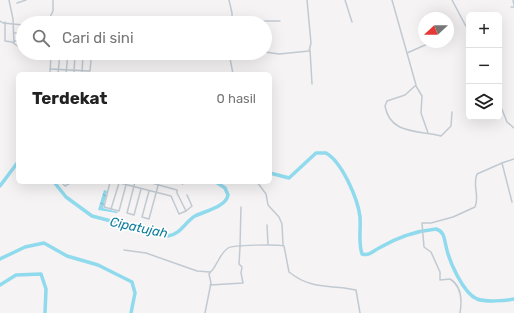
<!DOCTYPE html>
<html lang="id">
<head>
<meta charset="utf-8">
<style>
  body { margin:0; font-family:Rubik,sans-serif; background:#f6f6f6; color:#222 }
  .controls { position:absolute; right:12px; top:12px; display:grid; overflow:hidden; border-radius:6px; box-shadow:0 4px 16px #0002 }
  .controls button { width:36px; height:36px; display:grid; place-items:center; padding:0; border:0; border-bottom:1px solid #e0e0e0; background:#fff; color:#222; font:20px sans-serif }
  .compass { position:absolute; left:418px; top:12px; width:36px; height:36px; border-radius:50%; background:#fff; box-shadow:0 4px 16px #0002; rotate:248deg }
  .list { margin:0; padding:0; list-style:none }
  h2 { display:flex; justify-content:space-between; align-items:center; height:52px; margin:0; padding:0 16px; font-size:17px }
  h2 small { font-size:13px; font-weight:400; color:#767676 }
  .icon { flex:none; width:22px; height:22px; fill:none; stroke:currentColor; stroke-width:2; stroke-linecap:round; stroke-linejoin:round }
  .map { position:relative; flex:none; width:514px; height:313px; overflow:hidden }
  .search { position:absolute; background:#fff; box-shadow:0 4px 16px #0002; left:16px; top:16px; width:256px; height:44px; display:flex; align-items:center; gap:10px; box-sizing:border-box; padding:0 14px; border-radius:22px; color:#767676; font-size:15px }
  .panel { position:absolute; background:#fff; box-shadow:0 4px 16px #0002; left:16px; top:72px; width:256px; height:112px; border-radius:6px }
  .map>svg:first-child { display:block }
  .water { fill:url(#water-waves) }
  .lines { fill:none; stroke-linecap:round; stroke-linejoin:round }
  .river { stroke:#90daee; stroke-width:3.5 }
  .street { stroke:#c1cad2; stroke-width:1.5 }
  .labels { text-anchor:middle; stroke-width:3.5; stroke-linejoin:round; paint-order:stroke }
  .water-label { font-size:13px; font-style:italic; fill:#0c7c9b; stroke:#fff }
</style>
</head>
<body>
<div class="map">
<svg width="514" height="313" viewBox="0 0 514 313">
  <defs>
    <pattern id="water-waves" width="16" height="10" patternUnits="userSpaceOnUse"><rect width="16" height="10" fill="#90daee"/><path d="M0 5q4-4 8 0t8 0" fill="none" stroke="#78b4c4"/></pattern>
  </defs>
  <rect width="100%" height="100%" fill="#f5f3f3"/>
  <polygon class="water" points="104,190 107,191 103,208 118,212 117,213 98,210"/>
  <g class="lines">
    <g class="river">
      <path d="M270,173l19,5 27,-25h10c16,9 32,46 34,64 1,13 -2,25 2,37 8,2 11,-3 17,-6 17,-10 37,-17 57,-19 9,3 8,10 10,17 3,15 17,47 31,53 8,3 29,2 37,0"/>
      <path d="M54,182l12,15 26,19 76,20c13,-2 17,-14 27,-20 10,-5 31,-9 33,-21l-3,-7 -9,-6"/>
      <polyline points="0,186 18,162"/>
      <polyline points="0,259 25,247 44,243 67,256 98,265 132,282 135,293 131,313"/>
      <polyline points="0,285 16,275 41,274 46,289 45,313"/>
    </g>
    <g class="street">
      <polyline points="9,0 13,19 14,43"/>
      <polyline points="229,0 232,13 232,23"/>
      <polyline points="345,0 352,22"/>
      <path d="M392,0l24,85 -11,10 -18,6 -2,5c5,29 34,24 56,30l10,-10 1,-14"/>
      <polyline points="452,0 469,32"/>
      <polyline points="513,0 514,5"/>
      <polyline points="17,3 26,0"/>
      <polyline points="511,7 514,7"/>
      <polyline points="0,21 3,23 23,25"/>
      <polyline points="48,21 53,11 53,0"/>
      <polyline points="233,21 280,21"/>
      <polyline points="5,22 5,41 12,42 23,50"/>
      <polyline points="61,23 61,21 67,21"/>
      <polyline points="14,33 23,33"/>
      <polyline points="14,41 23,41"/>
      <polyline points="310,50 312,84"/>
      <polyline points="265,52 279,54 309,51 311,43 307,0"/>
      <polyline points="229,53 233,74"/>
      <polyline points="407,53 432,42"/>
      <polyline points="50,69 90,71 91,60"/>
      <polyline points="50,74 51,53"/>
      <polyline points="58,74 60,53"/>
      <polyline points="66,74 68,53"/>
      <polyline points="74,74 75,53"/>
      <polyline points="82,74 83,53"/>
      <polyline points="416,86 422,96 421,113 428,133"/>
      <polyline points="499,102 507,122 514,128"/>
      <polyline points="61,182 65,186 72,182"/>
      <polyline points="110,182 104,207 119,211 126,185"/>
      <polyline points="116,182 171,196 179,214 186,211 177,193 177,190 148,182"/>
      <polyline points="135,182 127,213 134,215 141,189"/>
      <polyline points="178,182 183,184"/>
      <polyline points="257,182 266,194 268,205 279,217 282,224 283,245"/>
      <polyline points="149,191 142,217 149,219 159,182"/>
      <polyline points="512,202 502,163 514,159"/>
      <polyline points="111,209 119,183"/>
      <polyline points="186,211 192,206 187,195"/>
      <polyline points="267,225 268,244"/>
      <polyline points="240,247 241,207"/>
      <polyline points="124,250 146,253 197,271 210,272"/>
      <polyline points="210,285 243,283 241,273 242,267 239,264 240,247"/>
      <path d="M205,313l6,-30 -2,-9c2,-3 5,-5 6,-8 4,-6 6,-13 13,-18 4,-3 50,-4 56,-2l5,26c24,19 41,12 67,18l4,23"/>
      <path d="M460,313c2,-12 2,-27 -10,-34l-10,1v-8l-9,-20 -7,-5 -2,-24h9l22,-6 22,-10c5,-11 -3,-22 2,-33l25,-11"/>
    </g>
  </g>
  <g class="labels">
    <g class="water-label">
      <text transform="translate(139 227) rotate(12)" y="5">Cipatujah</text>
    </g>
  </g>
</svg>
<div class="controls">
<button>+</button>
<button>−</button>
<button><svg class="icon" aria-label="layers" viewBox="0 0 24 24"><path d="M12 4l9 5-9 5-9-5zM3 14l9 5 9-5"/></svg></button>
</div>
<svg class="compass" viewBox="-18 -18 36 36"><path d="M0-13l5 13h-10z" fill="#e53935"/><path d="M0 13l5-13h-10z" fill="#767676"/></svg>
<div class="search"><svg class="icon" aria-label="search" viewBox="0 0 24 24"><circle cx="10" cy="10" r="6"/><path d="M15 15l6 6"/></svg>Cari di sini</div>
<section class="panel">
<h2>Terdekat<small>0 hasil</small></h2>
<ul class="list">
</ul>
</section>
</div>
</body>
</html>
